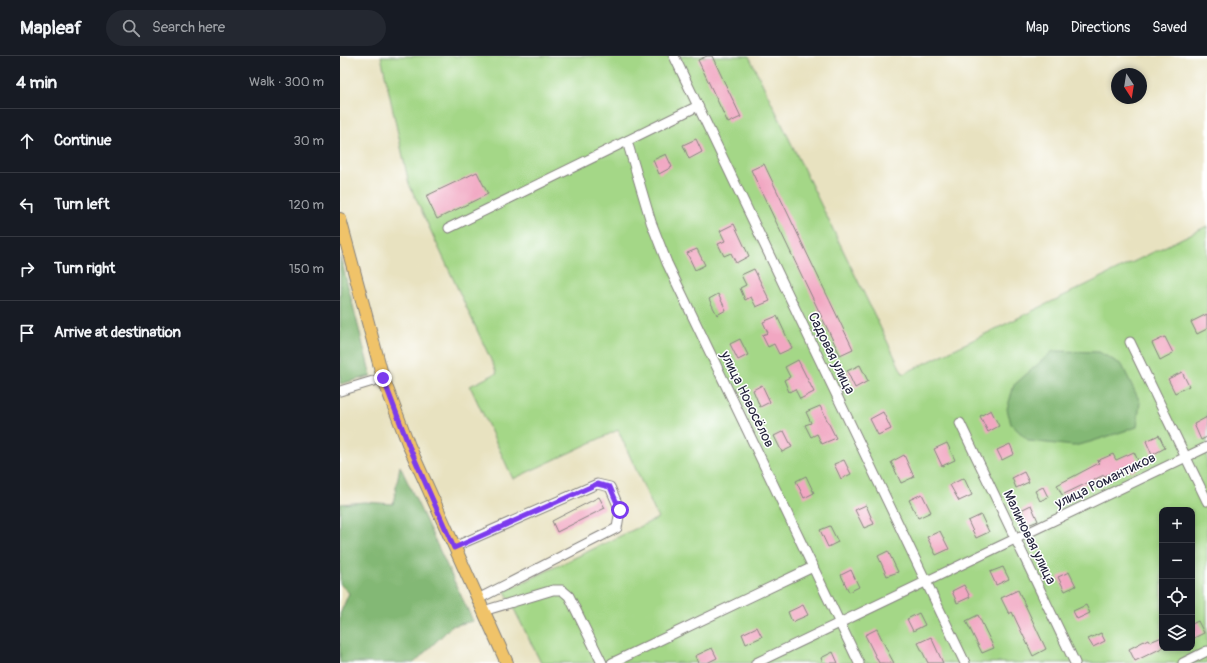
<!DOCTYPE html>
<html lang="en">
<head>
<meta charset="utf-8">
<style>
  body { margin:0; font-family:Pangolin,sans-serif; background:#242831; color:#f1f3f6 }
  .controls { position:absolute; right:12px; bottom:12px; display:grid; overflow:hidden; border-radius:8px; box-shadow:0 2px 6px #0003 }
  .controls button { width:36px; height:36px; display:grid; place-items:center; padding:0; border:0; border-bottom:1px solid #363941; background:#171b24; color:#f1f3f6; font:20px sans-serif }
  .compass { position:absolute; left:771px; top:12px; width:36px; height:36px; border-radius:50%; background:#171b24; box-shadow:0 2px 6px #0003; rotate:168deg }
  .stop { position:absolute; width:12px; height:12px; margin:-9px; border:3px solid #7c3aed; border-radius:50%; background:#fff }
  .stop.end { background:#7c3aed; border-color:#fff; box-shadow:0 1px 4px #0008 }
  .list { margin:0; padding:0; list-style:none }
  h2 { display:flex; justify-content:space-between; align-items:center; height:52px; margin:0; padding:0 16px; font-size:17px }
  h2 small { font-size:13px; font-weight:400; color:#9ea1a6 }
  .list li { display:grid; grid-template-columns:26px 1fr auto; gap:12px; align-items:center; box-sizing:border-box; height:64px; padding:0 16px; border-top:1px solid #363941 }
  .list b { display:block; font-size:15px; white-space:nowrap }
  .list em { font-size:13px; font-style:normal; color:#9ea1a6 }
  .icon { flex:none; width:22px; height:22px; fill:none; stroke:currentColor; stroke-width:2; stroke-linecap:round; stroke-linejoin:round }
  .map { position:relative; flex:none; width:867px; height:607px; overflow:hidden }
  header { display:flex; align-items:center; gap:24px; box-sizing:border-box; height:56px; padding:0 20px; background:#171b24; border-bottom:1px solid #363941 }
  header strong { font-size:19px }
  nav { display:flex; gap:22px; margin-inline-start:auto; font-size:14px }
  .search { width:280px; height:36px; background:#242831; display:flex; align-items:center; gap:10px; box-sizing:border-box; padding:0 14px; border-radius:22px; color:#9ea1a6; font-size:15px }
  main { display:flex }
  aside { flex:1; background:#171b24 }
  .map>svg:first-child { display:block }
  .green { fill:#a4d787; stroke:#637c61; fill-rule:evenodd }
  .forest { fill:#83b874; stroke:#526d58 }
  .building { fill:#f1a7c2 }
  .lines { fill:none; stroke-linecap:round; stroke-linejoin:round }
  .minor-casing { stroke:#85827e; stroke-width:11 }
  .major-casing { stroke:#85827e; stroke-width:14 }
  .minor { stroke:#fff; stroke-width:9 }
  .major { stroke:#f0c369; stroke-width:12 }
  .route { stroke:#7c3aed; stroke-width:5 }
  .labels { text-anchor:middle; stroke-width:3; stroke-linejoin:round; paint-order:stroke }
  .street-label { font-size:14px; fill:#22223b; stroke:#fff }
</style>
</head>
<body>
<header>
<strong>Mapleaf</strong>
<div class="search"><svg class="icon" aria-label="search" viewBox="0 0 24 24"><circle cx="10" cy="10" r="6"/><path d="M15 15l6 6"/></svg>Search here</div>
<nav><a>Map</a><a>Directions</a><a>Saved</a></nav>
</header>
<main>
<aside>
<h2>4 min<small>Walk · 300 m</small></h2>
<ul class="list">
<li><svg class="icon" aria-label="ahead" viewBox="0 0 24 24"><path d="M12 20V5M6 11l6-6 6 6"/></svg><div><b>Continue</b></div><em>30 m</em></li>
<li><svg class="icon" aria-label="left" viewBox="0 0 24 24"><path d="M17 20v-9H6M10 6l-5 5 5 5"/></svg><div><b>Turn left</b></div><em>120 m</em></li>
<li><svg class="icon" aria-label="right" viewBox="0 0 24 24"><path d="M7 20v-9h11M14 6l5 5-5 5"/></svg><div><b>Turn right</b></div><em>150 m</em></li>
<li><svg class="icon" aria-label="arrive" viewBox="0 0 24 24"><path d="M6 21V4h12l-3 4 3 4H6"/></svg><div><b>Arrive at destination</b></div></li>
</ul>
</aside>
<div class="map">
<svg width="867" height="607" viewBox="0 0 867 607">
  <rect width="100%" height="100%" fill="#fff"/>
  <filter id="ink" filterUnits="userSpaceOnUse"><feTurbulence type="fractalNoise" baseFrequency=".025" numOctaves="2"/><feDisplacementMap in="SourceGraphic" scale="8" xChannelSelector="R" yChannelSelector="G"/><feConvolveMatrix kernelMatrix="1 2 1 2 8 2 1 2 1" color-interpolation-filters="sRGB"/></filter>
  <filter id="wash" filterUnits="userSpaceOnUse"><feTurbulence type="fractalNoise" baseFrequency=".012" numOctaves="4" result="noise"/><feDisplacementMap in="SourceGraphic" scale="16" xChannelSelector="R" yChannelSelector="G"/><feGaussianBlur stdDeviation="0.9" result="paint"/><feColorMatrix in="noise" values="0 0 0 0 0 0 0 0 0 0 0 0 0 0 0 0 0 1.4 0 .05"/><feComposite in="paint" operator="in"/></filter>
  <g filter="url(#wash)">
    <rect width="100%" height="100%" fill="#e8e2c0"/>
    <path class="green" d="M41,0h368l154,318 304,-148v437h-666l-36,-72 153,-73 -40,-88 -105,49 -43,-93 27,-13 -88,-189zM822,454h30v138h-30z"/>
    <g class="forest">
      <polygon points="0,199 31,320 0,328"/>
      <polygon points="713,295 759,296 782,309 800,346 797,371 750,386 734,390 689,385 671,368 667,353 674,329"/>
      <polygon points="60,410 133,565 112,570 74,607 0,607 0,558 9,537 0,528 0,448 25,446 53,448"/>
    </g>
    <g id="blocks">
      <g class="building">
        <polygon points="367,0 372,0 401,61 388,67 358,4"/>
        <polygon points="356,83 362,96 349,103 343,89"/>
        <polygon points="326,98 332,111 319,118 313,104"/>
        <polygon points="424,108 513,293 500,299 411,114"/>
        <polygon points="137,116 148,138 97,163 86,140"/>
        <polygon points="394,168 409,200 396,207 391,197 384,200 378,188 385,185 380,175"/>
        <polygon points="357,193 365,209 355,214 347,197"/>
        <polygon points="414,213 430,245 416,251 411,241 405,244 400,232 406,229 401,219"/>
        <polygon points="378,238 386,254 377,259 369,243"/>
        <polygon points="867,258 867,273 857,278 851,266"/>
        <polygon points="437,260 452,292 439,298 434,288 428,291 422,279 428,277 423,266"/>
        <polygon points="825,281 833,297 820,304 812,287"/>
        <polygon points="400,283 408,299 398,304 390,288"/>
        <polygon points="458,304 474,336 460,343 455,333 449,336 444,324 450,321 445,311"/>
        <polygon points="520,309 528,325 515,332 507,315"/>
        <polygon points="842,316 849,330 835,337 828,323"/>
        <polygon points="422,329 430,346 420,351 413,334"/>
        <polygon points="480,350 496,382 482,388 477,378 471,381 465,369 471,367 466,356"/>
        <polygon points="651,354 659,370 648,376 640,360"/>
        <polygon points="543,356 551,373 538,379 530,363"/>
        <polygon points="867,361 867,381 861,384 854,368"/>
        <polygon points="444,375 452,391 442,396 434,380"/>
        <polygon points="819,379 825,392 812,399 806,385"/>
        <polygon points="607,387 615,404 602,410 594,393"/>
        <polygon points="670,388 674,398 662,404 657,394"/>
        <polygon points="794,396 801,411 791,416 787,410 765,420 764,419 722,439 717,429 759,407 757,405 773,398 776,404"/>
        <polygon points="564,399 574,421 561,427 551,406"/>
        <polygon points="504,404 511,418 501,423 494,408"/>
        <polygon points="684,416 689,426 676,432 672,422"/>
        <polygon points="466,420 474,437 464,442 456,425"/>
        <polygon points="624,422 632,439 619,445 610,429"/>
        <polygon points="703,431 708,441 700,445 695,435"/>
        <polygon points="582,438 591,456 578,462 569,444"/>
        <polygon points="259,441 265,452 217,476 212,465"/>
        <polygon points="526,449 534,468 524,472 515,454"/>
        <polygon points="691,449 698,465 688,469 681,454"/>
        <polygon points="641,459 649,476 636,482 628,465"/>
        <polygon points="490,470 498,486 488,491 480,474"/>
        <polygon points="600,475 609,493 596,499 587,481"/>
        <polygon points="548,495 558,516 547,520 538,500"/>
        <polygon points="663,511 669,523 656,529 650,516"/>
        <polygon points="511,514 519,531 509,536 501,519"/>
        <polygon points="729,516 736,530 725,535 718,521"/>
        <polygon points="624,529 630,541 617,547 612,535"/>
        <polygon points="678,534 706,593 693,600 672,556 669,558 661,542"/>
        <polygon points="463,549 468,559 452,566 448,556"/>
        <polygon points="746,549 750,557 737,563 733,555"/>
        <polygon points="579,557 585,569 573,575 567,563"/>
        <polygon points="638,559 654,592 642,597 626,565"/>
        <polygon points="858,565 864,577 852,583 852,568"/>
        <polygon points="417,571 422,581 406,588 402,578"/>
        <polygon points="537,573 549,598 554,607 539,607 525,579"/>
        <polygon points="761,577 765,585 753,591 748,583"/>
        <polygon points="591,581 603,607 588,607 578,587"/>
        <polygon points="822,581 822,592 795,605 789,593 808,583 810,586"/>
        <polygon points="372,592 377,602 367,607 358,607 355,600"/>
        <polygon points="493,596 498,607 483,607 481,602"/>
      </g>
    </g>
  </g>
  <g filter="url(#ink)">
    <use href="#blocks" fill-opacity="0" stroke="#85827e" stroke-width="1"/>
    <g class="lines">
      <defs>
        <g id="minor">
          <polyline points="334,0 625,607"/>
          <polyline points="287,85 311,166 327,207 519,607"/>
          <polyline points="109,172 358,50"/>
          <polyline points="790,286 867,445"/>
          <polyline points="0,335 43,322"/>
          <polyline points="620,367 735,607"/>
          <polyline points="114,491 257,428 270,431 280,454 277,472 138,543"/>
          <polyline points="143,555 213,534 222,534 229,540 262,607"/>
          <polyline points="272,607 473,511"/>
          <polyline points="416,607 867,391"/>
          <polyline points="843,607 867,595"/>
        </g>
        <polyline id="major" points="0,163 43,322 69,390 167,607"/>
      </defs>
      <use href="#minor" class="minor-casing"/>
      <use href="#major" class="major-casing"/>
      <use href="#minor" class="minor"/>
      <use href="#major" class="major"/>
    </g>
  </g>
  <g class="lines" filter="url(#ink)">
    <polyline class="route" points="43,322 69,390 114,492 257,428 270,431 280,454"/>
  </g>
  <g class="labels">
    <g class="street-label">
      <text transform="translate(492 297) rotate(64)" y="5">Садовая улица</text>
      <text transform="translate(408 343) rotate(64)" y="5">улица Новосёлов</text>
      <text transform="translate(765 424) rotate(-26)" y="5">улица Романтиков</text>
      <text transform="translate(690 481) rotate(64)" y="5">Малиновая улица</text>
    </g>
  </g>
</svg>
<div class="controls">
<button>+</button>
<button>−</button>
<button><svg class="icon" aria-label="locate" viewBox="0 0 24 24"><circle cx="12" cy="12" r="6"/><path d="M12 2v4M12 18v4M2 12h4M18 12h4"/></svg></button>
<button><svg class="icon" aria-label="layers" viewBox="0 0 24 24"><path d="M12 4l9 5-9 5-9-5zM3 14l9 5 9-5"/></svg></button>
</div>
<svg class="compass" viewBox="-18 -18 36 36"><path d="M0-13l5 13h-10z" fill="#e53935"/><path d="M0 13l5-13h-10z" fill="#9ea1a6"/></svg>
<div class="stop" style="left:280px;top:454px"></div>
<div class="stop end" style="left:43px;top:322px"></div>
</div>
</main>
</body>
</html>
